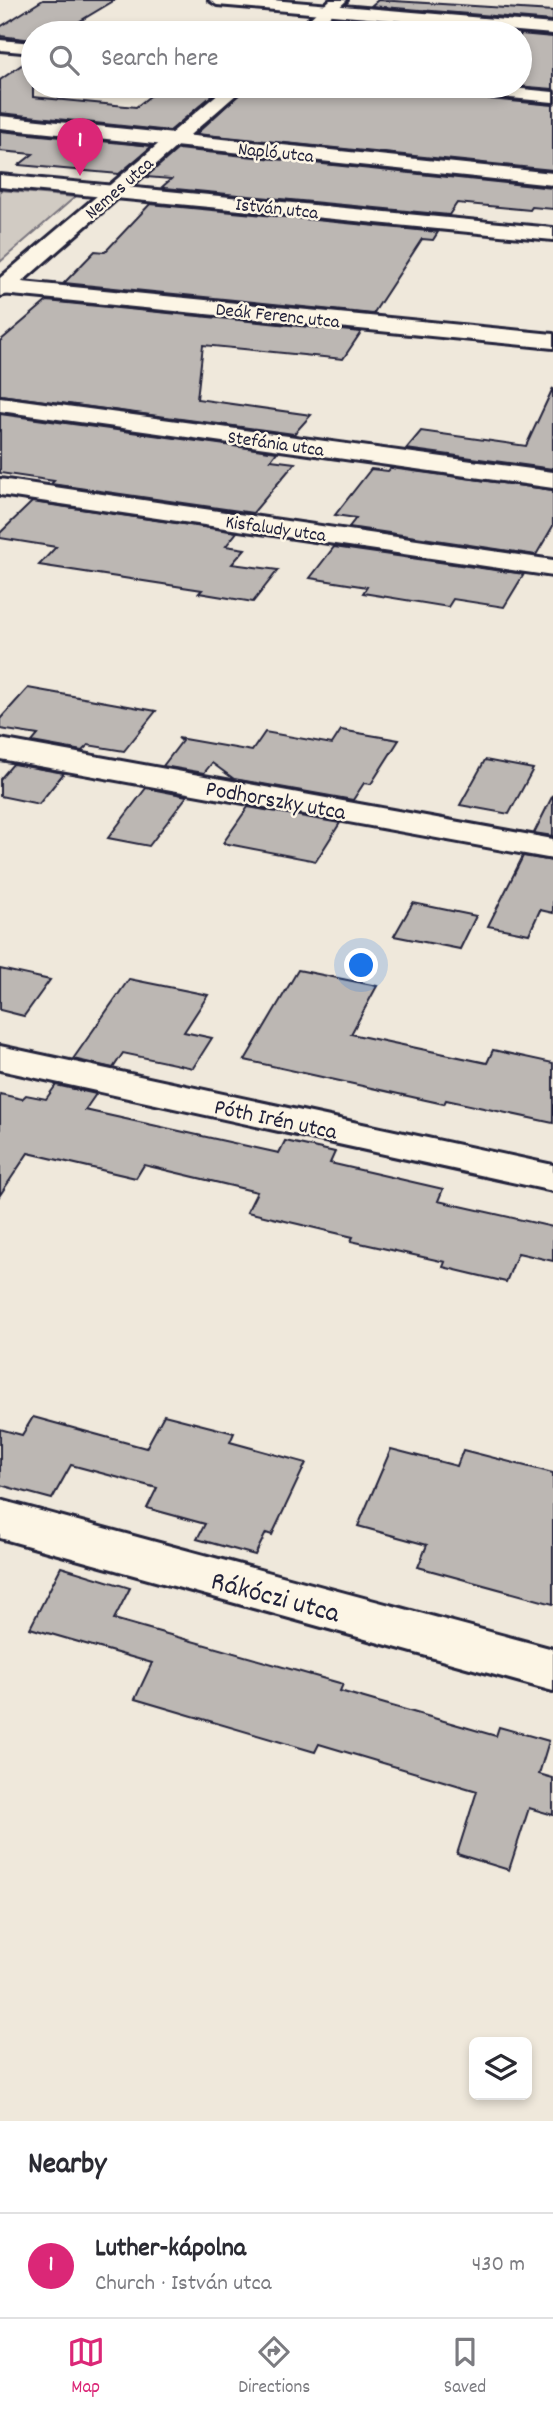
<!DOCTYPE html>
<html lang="en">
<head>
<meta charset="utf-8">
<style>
  body { margin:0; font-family:Dekko,sans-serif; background:#f7f7f7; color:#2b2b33 }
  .controls { position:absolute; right:21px; bottom:21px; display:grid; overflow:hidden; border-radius:10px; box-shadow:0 4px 10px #0003 }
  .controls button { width:63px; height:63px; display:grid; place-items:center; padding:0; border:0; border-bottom:2px solid #e1e1e2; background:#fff; color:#2b2b33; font:35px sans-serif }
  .you { position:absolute; left:362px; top:966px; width:24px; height:24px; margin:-18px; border:5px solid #fff; border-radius:50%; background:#1a73e8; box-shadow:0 0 0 10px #1a73e833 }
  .badge { display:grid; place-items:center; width:46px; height:46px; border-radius:50%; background:#db2777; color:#fff; font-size:23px; font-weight:700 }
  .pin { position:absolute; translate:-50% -58px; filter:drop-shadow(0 2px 4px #0008) }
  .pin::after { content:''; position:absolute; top:37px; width:24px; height:21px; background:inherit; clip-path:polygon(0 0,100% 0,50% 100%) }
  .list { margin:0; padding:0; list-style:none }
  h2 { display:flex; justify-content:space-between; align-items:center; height:91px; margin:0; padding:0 28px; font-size:30px }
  h2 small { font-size:23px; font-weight:400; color:#7c7c81 }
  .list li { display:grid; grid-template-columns:46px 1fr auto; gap:21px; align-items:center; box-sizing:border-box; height:105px; padding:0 28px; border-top:2px solid #e1e1e2 }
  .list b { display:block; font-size:26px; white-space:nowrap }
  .list p { margin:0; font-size:23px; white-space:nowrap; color:#7c7c81 }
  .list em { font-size:23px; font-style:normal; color:#7c7c81 }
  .icon { flex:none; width:38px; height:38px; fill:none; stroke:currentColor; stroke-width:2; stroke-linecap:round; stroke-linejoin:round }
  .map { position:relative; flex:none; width:553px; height:2121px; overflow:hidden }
  .search { position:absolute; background:#fff; box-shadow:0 4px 10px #0003; left:21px; right:21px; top:21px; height:77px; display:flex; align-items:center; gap:18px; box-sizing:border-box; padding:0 24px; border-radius:38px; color:#7c7c81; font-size:26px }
  .sheet { height:196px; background:#fff }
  nav { display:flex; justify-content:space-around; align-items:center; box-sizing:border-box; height:98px; border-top:2px solid #e1e1e2; background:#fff; font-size:19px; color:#7c7c81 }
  nav a { display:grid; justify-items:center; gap:4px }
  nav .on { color:#db2777 }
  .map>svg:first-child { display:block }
  .green { fill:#d1cbc3; stroke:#7a767f; stroke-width:2 }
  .building { fill:#bcb7b3; stroke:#22223b; stroke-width:2 }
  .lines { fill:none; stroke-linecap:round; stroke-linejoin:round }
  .street-casing { stroke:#22223b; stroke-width:6 }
  .secondary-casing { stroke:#22223b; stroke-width:6 }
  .street { fill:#fcf5e5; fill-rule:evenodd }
  .secondary { fill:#fcf5e5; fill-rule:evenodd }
  .labels { text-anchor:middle; stroke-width:5; stroke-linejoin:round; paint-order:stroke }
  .far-street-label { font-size:19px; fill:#22223b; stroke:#fcf5e5 }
  .street-label { font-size:23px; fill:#22223b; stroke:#fcf5e5 }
  .near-street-label { font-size:28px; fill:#22223b; stroke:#fcf5e5 }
</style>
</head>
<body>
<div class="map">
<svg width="553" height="2121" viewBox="0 0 553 2121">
  <rect width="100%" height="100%" fill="#efe8db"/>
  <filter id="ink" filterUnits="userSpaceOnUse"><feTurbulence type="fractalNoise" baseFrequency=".0143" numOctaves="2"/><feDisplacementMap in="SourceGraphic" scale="14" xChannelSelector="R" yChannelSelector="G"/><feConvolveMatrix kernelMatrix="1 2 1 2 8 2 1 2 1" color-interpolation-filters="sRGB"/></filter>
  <g filter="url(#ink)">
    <polygon class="green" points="0,190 75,197 0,262"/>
    <g class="building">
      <polygon points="43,0 115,0 60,33 33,33 33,40 0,36 0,27"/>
      <polygon points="378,0 553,11 553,21 371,6"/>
      <polygon points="354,19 514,33 336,33"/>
      <polygon points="520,34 553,37 553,89 516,86 520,86"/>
      <polygon points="33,57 33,97 136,107 163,86 223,86 170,131 0,113 0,80"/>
      <polygon points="248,86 428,86 439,94 553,105 553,170 196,134"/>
      <polygon points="0,131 152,146 119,174 19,165 33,154 0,151"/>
      <polygon points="178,149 553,188 553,209 532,207 530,210 457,203 449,215 165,188 162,187 171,179 146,177"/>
      <polygon points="150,204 438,232 433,240 422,239 373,314 64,283 95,251 105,252"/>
      <polygon points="47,301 361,332 343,359 203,345 197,399 311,415 294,434 0,395 0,341"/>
      <polygon points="553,388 553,469 406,449 421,431 526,446"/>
      <polygon points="0,414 277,452 271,460 295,463 253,513 51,484 54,481 0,473"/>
      <polygon points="391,468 553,490 553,526 536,555 349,527 356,518 335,515 371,469 388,471"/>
      <polygon points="32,502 237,532 226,546 245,549 232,564 278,570 253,602 199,593 202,590 39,565 56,547 0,538 0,533"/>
      <polygon points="334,547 524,574 504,607 453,599 448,607 363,593 367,587 310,578"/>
      <polygon points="28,688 156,711 124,751 88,745 82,751 32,742 38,735 0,729 0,719"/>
      <polygon points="341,730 399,740 371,784 364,783 353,800 234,779 212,763 204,773 163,766 182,741 178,738 252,751 265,732 332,744"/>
      <polygon points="485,760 533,769 509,814 460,805"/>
      <polygon points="13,764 64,773 39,804 0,796 0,779"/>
      <polygon points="146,788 187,796 149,846 108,838"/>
      <polygon points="553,795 553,836 534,833"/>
      <polygon points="248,807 340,823 316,861 223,843"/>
      <polygon points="523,856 553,861 553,913 540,910 529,934 488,926"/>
      <polygon points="413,903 476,916 460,949 394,936"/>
      <polygon points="0,969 50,980 24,1016 0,1010"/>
      <polygon points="298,970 377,986 351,1034 487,1063 493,1050 553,1063 553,1123 446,1100 444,1104 245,1060"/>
      <polygon points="129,979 208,995 184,1032 212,1038 193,1068 123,1053 113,1068 73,1059"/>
      <polygon points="56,1085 96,1094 85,1110 279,1153 285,1141 335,1152 330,1163 443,1189 438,1201 553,1227 553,1261 518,1253 506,1282 443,1267 445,1262 351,1241 353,1237 247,1212 257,1192 144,1165 136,1178 28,1153 0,1195 0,1094 22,1099 26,1095 46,1099"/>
      <polygon points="164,1415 234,1433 230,1442 306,1463 272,1535 266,1533 255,1555 197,1539 205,1524 147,1508 157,1488 71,1465 52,1499 0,1485 0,1429 22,1435 33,1417 146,1448"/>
      <polygon points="391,1449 457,1466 463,1450 553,1473 553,1604 418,1567 427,1545 358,1526"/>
      <polygon points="61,1567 130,1588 114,1619 343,1684 340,1691 496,1736 499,1727 549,1741 539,1774 553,1778 553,1815 529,1808 509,1870 457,1854 477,1791 319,1744 315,1752 135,1699 152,1663 30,1628"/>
    </g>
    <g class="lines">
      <defs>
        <g id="street">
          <polygon points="209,0 272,0 553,24 553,34 217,5"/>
          <polygon points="0,40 33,43 33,53 0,50"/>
          <polygon points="430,86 491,86 553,92 553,102 439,91"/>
          <polygon points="0,116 553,173 553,185 0,128"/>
          <polygon points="0,175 553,228 553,240 0,187"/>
          <polygon points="2,280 553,334 553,348 2,294"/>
          <polygon points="0,397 553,472 553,488 0,411"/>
          <polygon points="0,739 553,839 553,859 0,759"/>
          <polygon points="0,1046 553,1165 553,1191 0,1070"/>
          <polygon points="0,1500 553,1649 553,1691 0,1538"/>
        </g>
        <g id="secondary">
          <polygon points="330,0 347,0 311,33 294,33"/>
          <polygon points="227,86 246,86 8,294 0,296 0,278"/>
          <polygon points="0,479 553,560 553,576 0,495"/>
        </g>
      </defs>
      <use href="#street" class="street-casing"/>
      <use href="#secondary" class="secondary-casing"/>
      <use href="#street" class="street"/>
      <use href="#secondary" class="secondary"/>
    </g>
  </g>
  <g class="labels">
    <g class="far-street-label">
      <text transform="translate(276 151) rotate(6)" y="7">Napló utca</text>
      <text transform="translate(118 187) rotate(-41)" y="7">Nemes utca</text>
      <text transform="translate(277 207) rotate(6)" y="7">István utca</text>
      <text transform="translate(278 314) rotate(6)" y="7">Deák Ferenc utca</text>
      <text transform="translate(276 442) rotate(8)" y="7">Stefánia utca</text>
      <text transform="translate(276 527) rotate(8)" y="7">Kisfaludy utca</text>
    </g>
    <g class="street-label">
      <text transform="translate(276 799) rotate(10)" y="8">Podhorszky utca</text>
      <text transform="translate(276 1118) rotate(12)" y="8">Póth Irén utca</text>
    </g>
    <g class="near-street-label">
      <text transform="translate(276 1595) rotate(15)" y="10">Rákóczi utca</text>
    </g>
  </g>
</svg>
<div class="controls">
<button><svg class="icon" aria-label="layers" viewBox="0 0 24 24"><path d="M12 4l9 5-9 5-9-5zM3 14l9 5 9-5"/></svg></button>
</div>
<div class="you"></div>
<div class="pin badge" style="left:80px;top:176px">1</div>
<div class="search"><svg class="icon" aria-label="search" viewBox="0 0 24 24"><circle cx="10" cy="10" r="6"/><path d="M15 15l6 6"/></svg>Search here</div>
</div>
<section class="sheet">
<h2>Nearby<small></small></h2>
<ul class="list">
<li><span class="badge">1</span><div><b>Luther-kápolna</b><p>Church · István utca</p></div><em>430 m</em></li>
</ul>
</section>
<nav>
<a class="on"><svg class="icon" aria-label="map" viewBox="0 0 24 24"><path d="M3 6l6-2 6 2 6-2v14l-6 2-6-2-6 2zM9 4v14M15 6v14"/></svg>Map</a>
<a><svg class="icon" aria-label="directions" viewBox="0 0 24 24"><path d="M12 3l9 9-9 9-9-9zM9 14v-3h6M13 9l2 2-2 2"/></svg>Directions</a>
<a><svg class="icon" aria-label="saved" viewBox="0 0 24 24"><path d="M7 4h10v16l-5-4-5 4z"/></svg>Saved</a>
</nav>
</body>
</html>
